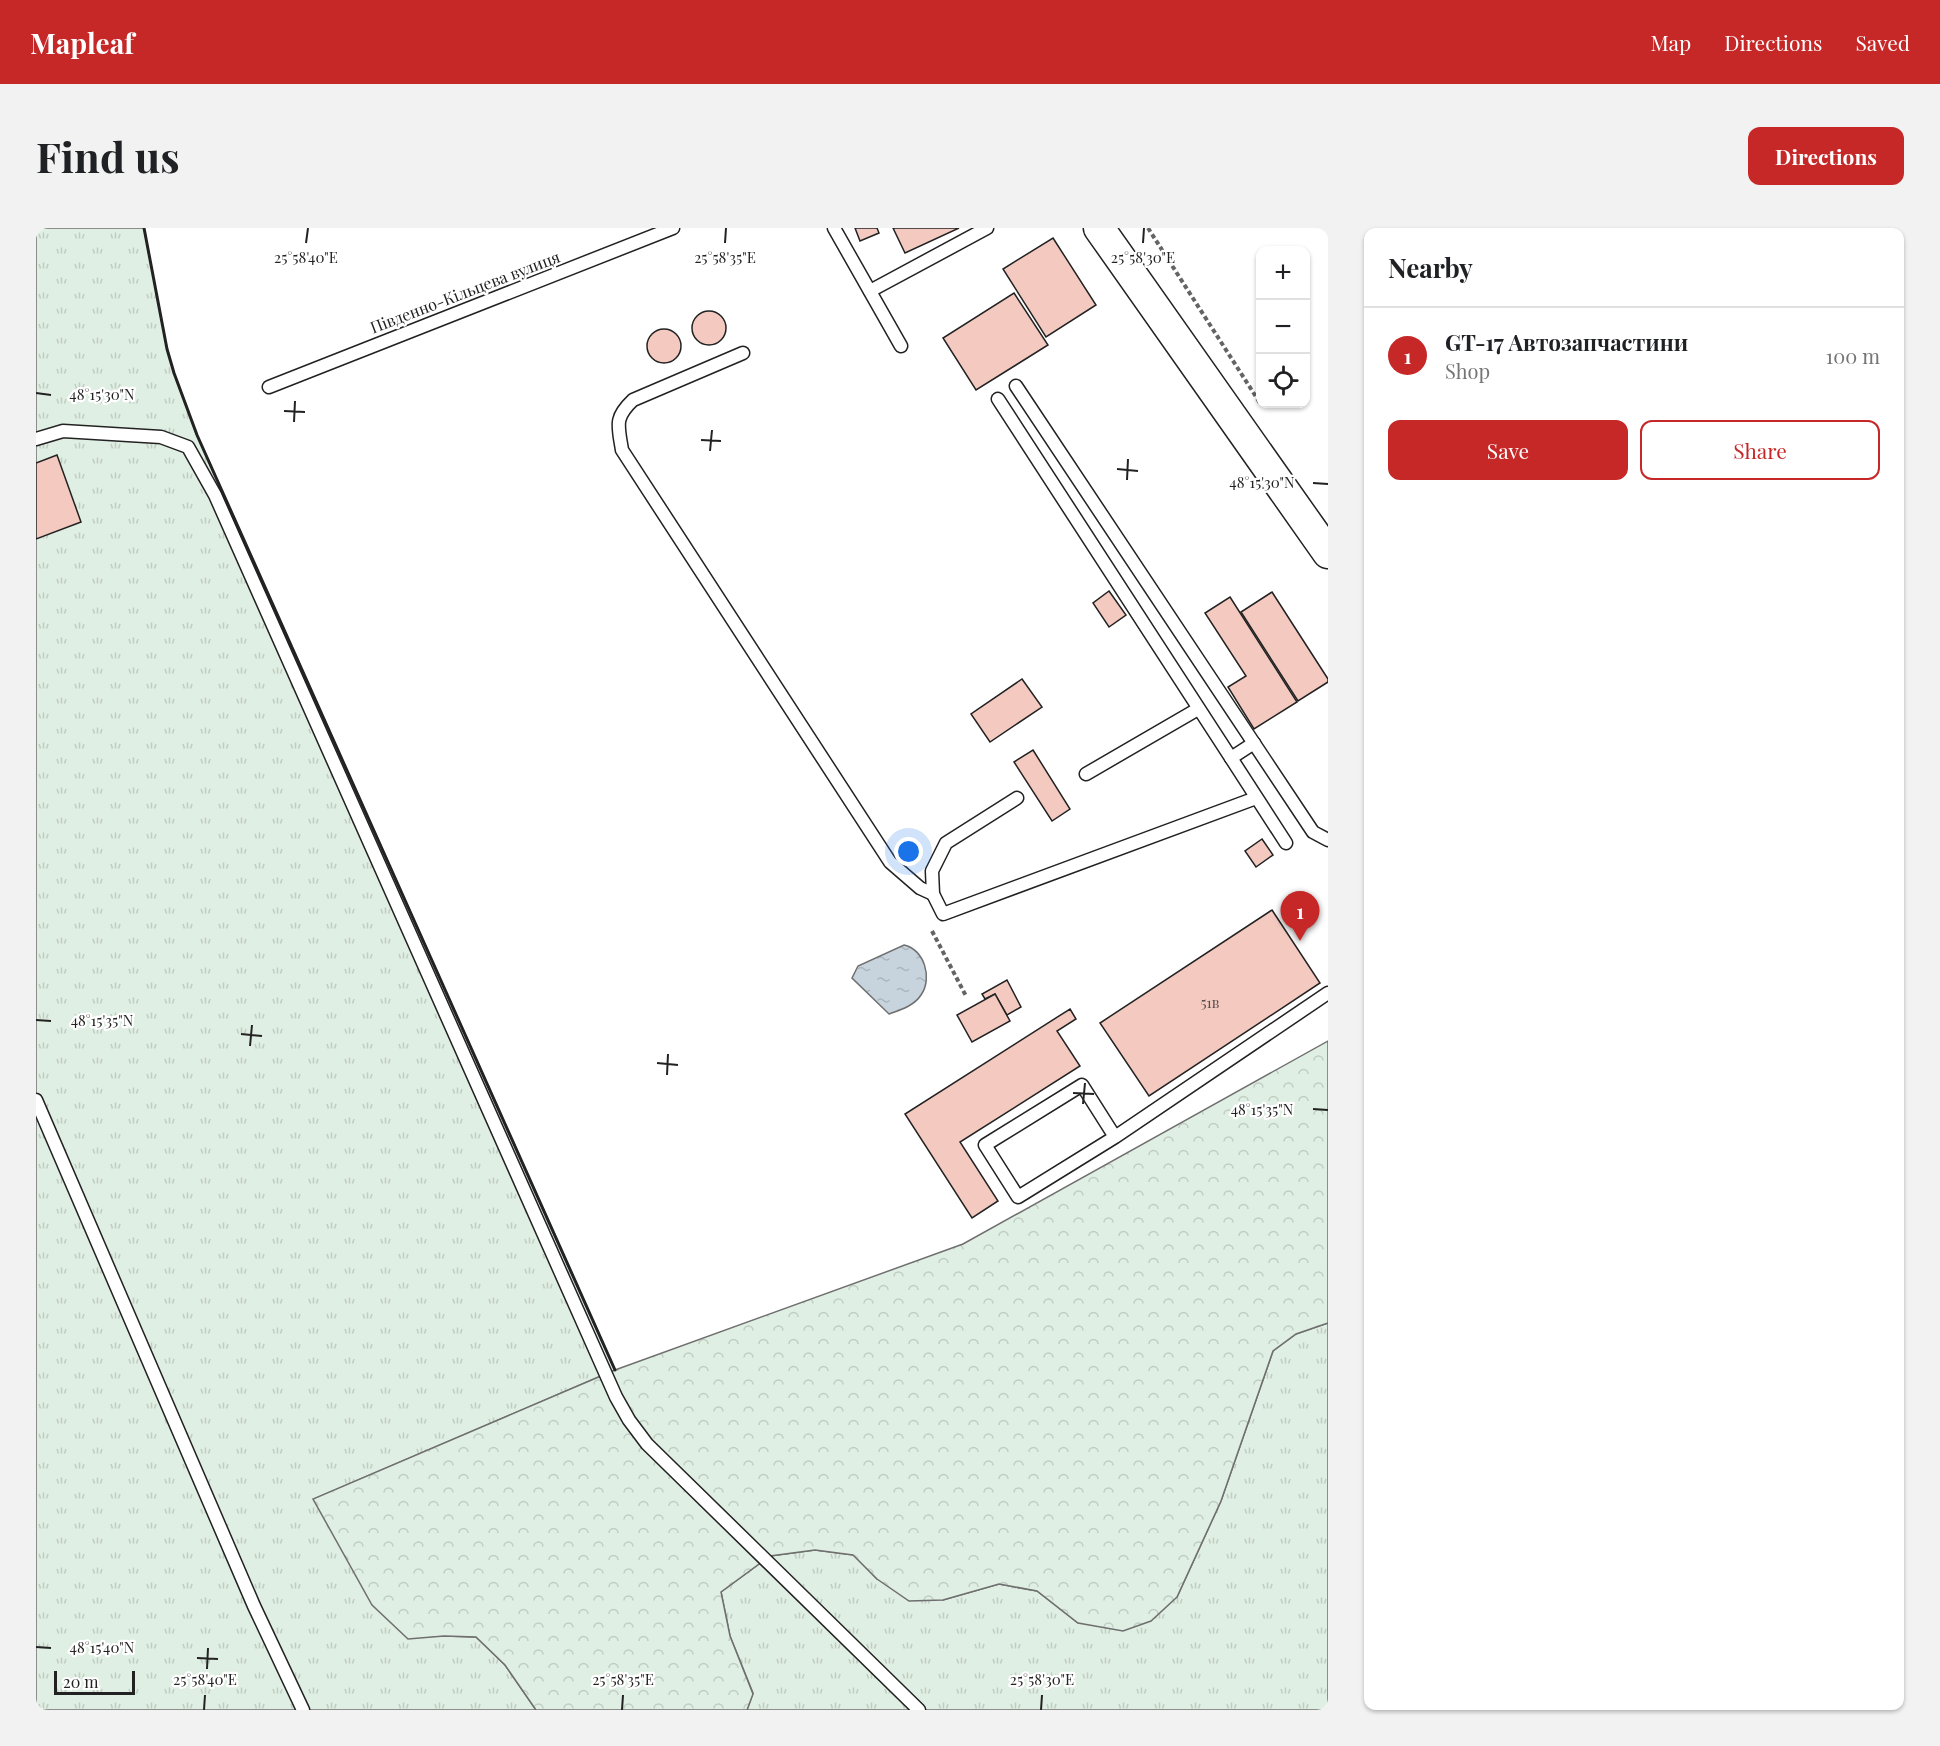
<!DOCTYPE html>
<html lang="en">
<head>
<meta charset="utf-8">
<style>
  body { margin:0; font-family:"Playfair Display",serif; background:#f2f2f2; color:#202124 }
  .controls { position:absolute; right:18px; top:18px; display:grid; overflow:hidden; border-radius:12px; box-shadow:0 2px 4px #0004 }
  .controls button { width:54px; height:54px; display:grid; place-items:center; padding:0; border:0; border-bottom:2px solid #e0e0e0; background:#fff; color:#202124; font:30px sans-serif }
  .scale { position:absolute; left:18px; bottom:15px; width:81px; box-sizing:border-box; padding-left:6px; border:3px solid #222; border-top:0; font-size:16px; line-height:21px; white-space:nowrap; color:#222; -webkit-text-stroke:4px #fff; paint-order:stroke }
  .you { position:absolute; left:873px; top:624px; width:21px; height:21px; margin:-15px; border:4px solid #fff; border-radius:50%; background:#1a73e8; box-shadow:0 0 0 9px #1a73e833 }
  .badge { display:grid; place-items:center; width:39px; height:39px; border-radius:50%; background:#c62828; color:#fff; font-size:20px; font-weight:700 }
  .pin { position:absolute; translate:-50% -50px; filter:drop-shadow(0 2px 3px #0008) }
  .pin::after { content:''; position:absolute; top:32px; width:21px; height:18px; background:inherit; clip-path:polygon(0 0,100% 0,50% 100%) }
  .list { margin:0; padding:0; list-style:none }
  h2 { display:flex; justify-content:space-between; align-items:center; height:78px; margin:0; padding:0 24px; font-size:26px }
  h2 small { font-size:20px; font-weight:400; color:#757577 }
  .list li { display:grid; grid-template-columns:39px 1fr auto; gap:18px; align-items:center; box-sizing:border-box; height:96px; padding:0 24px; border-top:2px solid #e0e0e0 }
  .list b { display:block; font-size:22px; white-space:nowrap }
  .list p { margin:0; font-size:20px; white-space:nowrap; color:#757577 }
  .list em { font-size:20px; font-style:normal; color:#757577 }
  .actions { display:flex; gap:12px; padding:18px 24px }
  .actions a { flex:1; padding:14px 0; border:2px solid #c62828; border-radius:12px; text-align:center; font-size:21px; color:#c62828 }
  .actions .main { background:#c62828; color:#fff }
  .icon { flex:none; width:33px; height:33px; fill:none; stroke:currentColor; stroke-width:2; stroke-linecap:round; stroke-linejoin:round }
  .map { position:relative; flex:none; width:1292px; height:1482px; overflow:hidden; border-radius:12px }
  header { display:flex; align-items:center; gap:36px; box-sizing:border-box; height:84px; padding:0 30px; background:#c62828; color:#fff }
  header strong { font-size:28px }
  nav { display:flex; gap:33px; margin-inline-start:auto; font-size:21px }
  .intro { display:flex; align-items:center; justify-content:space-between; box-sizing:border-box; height:144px; padding:0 36px }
  h1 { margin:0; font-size:42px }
  .button { padding:15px 27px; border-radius:12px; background:#c62828; color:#fff; font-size:21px; font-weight:700 }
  main { display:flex; gap:36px; padding:0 36px }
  aside { flex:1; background:#fff; border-radius:12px; box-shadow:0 2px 4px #0004 }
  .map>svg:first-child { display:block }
  .grass { fill:url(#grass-tufts); stroke:#6f6f6f; stroke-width:1.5 }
  .forest { fill:url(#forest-crowns); stroke:#6f6f6f; stroke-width:1.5 }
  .water { fill:url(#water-ripples); stroke:#6f6f6f; stroke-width:1.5 }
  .building { fill:#f3c9c0; stroke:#222; stroke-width:1.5 }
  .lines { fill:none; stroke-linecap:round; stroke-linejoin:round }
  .service-casing { stroke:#222; stroke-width:15 }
  .tertiary-casing { stroke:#222; stroke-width:33 }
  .path { stroke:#646464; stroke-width:4; stroke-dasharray:4.5 3; stroke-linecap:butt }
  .service { stroke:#fff; stroke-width:12 }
  .tertiary { stroke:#fff; stroke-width:30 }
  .wall { stroke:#222; stroke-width:3 }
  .ticks { fill:none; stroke:#222; stroke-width:2 }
  .labels { text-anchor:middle; stroke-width:4.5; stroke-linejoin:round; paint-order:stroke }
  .number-label { font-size:14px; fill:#564c4a }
  .street-label { font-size:16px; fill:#222; stroke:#fff }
  .ticks-label { font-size:15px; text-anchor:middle; fill:#222; stroke:#fff; stroke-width:4.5; stroke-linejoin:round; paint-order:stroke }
</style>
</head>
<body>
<header>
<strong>Mapleaf</strong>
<nav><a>Map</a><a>Directions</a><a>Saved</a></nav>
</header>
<div class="intro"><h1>Find us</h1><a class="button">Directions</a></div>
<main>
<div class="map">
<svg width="1292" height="1482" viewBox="0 0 1292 1482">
  <defs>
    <pattern id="grass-tufts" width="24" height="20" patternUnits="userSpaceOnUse" patternTransform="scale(1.5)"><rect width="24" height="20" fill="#e0efe3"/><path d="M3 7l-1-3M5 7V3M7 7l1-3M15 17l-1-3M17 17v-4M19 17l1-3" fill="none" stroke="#c0cdc2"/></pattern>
    <pattern id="forest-crowns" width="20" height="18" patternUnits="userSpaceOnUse" patternTransform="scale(1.5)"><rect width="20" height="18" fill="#e0efe3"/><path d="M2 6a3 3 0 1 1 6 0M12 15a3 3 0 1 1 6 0" fill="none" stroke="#c0cdc2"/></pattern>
    <pattern id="water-ripples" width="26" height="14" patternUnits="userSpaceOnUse" patternTransform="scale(1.5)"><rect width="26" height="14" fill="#c7d3dd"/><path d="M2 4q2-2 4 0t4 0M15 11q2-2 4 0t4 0" fill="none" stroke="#abb5bd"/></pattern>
  </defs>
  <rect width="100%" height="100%" fill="#fff"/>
  <g class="grass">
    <polygon points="0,0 108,0 131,121 138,145 161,207 579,1142 278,1271 408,1408 440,1409 469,1437 500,1482 0,1482"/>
    <polygon points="1292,1095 1292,1482 711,1482 717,1465 694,1408 685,1364 734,1328 779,1322 818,1327 841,1351 907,1372 963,1356 1001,1363 1042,1395 1141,1369 1185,1273 1237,1123 1260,1106"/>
  </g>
  <polygon class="forest" points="1292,813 1292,1095 1260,1106 1237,1123 1185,1273 1141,1369 1115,1393 1087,1403 1042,1395 1001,1363 963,1356 907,1372 873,1373 841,1351 817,1327 779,1322 734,1328 685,1364 694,1408 717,1466 711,1482 500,1482 469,1437 440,1409 408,1408 372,1411 336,1377 277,1271 579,1142 927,1016"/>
  <path class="water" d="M868,717c20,4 29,33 17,50 -7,11 -21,15 -32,19l-37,-36 6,-12z"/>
  <g class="building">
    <polygon points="819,0 841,0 843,5 824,13"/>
    <polygon points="857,0 923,0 869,25"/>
    <polygon points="1017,10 1060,77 1010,109 967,41"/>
    <polygon points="978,65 1012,117 940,162 907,110"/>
    <circle cx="673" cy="100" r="17"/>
    <circle cx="628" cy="118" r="17"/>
    <polygon points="21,227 45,294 0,311 0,235"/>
    <polygon points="1073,363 1090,387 1073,399 1057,375"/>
    <polygon points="1236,364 1292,451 1292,454 1262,473 1205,384"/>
    <polygon points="1194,369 1261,474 1218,501 1192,459 1210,448 1169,385"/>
    <polygon points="986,451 1006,479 954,514 935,486"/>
    <polygon points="997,522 1034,581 1016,593 978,534"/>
    <polygon points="1226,611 1237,627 1220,639 1209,623"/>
    <polygon points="1236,682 1284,755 1113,868 1064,795"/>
    <polygon points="971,752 985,779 971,787 959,766 949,771 946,766"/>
    <polygon points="959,766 974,793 936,814 921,787"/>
    <polygon points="1034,781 1040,791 1021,803 1044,838 924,914 962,973 936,990 869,886"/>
  </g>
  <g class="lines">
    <defs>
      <g id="service">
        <polyline points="798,0 865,118"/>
        <polyline points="834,63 951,0"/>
        <path d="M707,125l-110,47c-19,18 -15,25 -11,50l268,412 30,26 13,6"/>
        <polyline points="980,158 1277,604 1292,612"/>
        <polyline points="233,159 637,0"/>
        <polyline points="962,171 1195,530 1218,515"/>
        <polyline points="0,211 27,203 125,209 152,219 179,267 580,1169 593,1192 611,1216 883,1482"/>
        <polyline points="1195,530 1250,615"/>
        <polyline points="1050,546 1162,481"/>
        <polyline points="981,570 910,615 896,643 897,666 907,686 1220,570"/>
        <polyline points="0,872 218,1378 267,1482"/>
        <polyline points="1079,909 1046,857 949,917 982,969 1079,909 1292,765"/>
      </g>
      <polyline id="tertiary" points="1063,0 1292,325"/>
    </defs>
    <use href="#service" class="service-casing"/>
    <use href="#tertiary" class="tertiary-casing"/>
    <g class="path">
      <polyline points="1112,0 1224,175"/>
      <polyline points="896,703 930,768"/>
    </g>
    <use href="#service" class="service"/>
    <use href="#tertiary" class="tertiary"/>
    <polyline class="wall" points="108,0 131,121 138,145 161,207 579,1142"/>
  </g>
  <path class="ticks" d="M270,15l2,-15M689,15l1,-15M1107,15l1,-15M0,165l15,2M248,183l21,1M258,194l1,-21M665,212l20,1M674,223l2,-21M1081,241l21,2M1091,252l1,-21M1277,255l15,1M0,792l15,1M205,806l21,2M214,818l2,-21M621,835l21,2M631,847l1,-21M1037,865l21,1M1047,876l2,-21M1277,881l15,1M0,1419l15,1M161,1430l21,1M171,1441l1,-21M168,1482l1,-15M586,1482l1,-15M1005,1482l1,-15"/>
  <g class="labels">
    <g class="number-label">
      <text x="1174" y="780">51в</text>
    </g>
    <g class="street-label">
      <text transform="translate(429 64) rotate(-21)" y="6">Південно-Кільцева вулиця</text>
    </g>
  </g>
  <g class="ticks-label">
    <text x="270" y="35">25°58'40"E</text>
    <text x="689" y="35">25°58'35"E</text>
    <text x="1107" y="35">25°58'30"E</text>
    <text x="66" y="172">48°15'30"N</text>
    <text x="1226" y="260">48°15'30"N</text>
    <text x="66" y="798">48°15'35"N</text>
    <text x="1226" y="887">48°15'35"N</text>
    <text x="66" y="1425">48°15'40"N</text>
    <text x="169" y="1457">25°58'40"E</text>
    <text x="587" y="1457">25°58'35"E</text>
    <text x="1006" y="1457">25°58'30"E</text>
  </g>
</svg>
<div class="controls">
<button>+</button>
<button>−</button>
<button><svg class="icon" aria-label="locate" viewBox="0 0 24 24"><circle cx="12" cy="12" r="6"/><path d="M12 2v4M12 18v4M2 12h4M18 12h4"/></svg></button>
</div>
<div class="scale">20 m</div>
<div class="you"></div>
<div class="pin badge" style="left:1264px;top:713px">1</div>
</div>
<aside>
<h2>Nearby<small></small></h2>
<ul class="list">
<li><span class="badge">1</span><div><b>GT-17 Автозапчастини</b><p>Shop</p></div><em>100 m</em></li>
</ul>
<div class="actions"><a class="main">Save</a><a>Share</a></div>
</aside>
</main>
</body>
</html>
